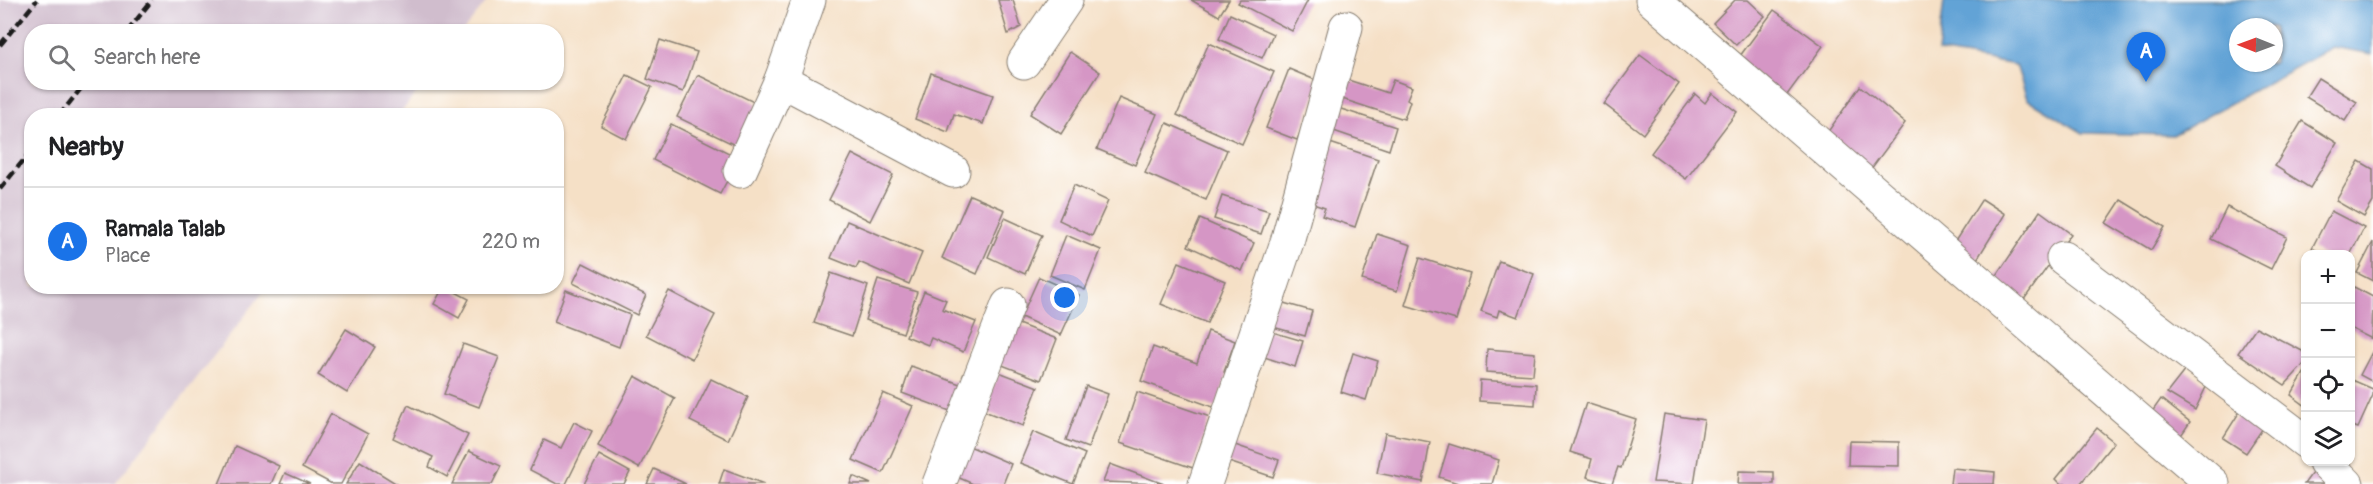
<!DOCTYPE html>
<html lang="en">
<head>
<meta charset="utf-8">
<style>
  body { margin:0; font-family:Pangolin,sans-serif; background:#f2f2f2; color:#202124 }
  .controls { position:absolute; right:18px; bottom:18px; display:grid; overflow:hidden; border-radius:12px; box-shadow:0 2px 4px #0004 }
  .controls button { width:54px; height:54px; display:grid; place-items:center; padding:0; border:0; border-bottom:2px solid #e0e0e0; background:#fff; color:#202124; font:30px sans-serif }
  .compass { position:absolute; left:2229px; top:18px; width:54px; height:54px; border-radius:50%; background:#fff; box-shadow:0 2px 4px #0004; rotate:271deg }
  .you { position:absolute; left:1065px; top:298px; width:21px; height:21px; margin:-15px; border:4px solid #fff; border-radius:50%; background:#1a73e8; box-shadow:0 0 0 9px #1a73e833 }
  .badge { display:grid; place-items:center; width:39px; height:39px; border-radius:50%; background:#1a73e8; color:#fff; font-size:20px; font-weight:700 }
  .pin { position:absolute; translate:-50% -50px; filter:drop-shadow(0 2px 3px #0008) }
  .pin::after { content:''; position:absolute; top:32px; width:21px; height:18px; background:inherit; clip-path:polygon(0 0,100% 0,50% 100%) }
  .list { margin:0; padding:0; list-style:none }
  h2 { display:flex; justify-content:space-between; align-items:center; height:78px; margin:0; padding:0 24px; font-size:26px }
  h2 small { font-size:20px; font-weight:400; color:#757577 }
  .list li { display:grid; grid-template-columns:39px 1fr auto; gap:18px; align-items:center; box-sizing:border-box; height:108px; padding:0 24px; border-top:2px solid #e0e0e0 }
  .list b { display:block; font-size:22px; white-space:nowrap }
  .list p { margin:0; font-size:20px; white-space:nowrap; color:#757577 }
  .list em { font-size:20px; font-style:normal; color:#757577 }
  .icon { flex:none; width:33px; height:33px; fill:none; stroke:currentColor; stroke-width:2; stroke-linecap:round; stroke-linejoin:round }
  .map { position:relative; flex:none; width:2373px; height:484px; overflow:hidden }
  .search { position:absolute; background:#fff; box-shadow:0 2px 4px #0004; left:24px; top:24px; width:540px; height:66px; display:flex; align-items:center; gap:15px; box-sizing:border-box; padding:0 21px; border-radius:24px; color:#757577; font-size:22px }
  .panel { position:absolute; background:#fff; box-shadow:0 2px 4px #0004; left:24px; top:108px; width:540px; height:186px; border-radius:24px }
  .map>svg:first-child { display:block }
  .industrial { fill:#d0bdcd }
  .water { fill:#62a3d6; stroke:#3f6079; stroke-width:1.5; fill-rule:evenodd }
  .building { fill:#d596c5 }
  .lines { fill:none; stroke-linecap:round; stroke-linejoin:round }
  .street-casing { stroke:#887e71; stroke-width:35 }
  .street { stroke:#fff; stroke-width:33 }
  .rail { stroke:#1c1c1c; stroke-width:4.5; stroke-dasharray:9 4.5; stroke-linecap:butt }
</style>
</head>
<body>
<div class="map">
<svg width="2373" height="484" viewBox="0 0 2373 484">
  <rect width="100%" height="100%" fill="#fff"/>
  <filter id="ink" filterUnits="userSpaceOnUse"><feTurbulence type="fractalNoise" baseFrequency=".0167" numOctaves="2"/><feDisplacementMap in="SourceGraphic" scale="12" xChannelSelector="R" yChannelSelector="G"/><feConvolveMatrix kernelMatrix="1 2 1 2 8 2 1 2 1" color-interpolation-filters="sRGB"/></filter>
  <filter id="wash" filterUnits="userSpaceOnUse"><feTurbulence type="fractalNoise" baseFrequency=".008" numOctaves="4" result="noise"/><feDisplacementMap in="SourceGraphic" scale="24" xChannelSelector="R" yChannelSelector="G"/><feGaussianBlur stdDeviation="1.35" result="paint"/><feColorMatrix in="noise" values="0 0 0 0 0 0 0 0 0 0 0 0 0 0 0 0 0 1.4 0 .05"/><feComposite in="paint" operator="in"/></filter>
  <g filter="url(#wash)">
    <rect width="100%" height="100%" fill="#f5e0c6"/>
    <polygon class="industrial" points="0,0 488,0 463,31 32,32 32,82 424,83 399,115 32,116 32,286 267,287 115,484 0,484"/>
    <path class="water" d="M1944,0h429v54l-40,-7 -160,88 -90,-2 -56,-34 -11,-34 -78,-13zM2238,27h36v36h-36z"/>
    <g id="blocks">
      <g class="building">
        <polygon points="998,0 1013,0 1021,27 1008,34"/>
        <polygon points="1191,0 1229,0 1219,16"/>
        <polygon points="1240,0 1308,0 1292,31 1238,3"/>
        <polygon points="1735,0 1748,0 1765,16 1736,45 1713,23"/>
        <polygon points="1774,10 1823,46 1784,99 1737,60"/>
        <polygon points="1230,14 1273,34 1262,58 1219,39"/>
        <polygon points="660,40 697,52 683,92 647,79"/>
        <polygon points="1209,43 1274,72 1242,144 1177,115"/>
        <polygon points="1070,52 1100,72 1061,134 1030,114"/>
        <polygon points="1640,55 1679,84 1643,134 1604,104"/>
        <polygon points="1289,69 1320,82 1297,140 1266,128"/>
        <polygon points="931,73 993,95 983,124 954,114 948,132 915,119"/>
        <polygon points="627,75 652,87 626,139 601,126"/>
        <polygon points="698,75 758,104 737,146 677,117"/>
        <polygon points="1342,78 1388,93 1393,80 1412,87 1407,99 1410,101 1404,119 1336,97"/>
        <polygon points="2318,78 2357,102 2345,121 2306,97"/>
        <polygon points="1860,86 1905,123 1871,169 1827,133"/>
        <polygon points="1712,93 1737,112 1686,179 1651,153 1695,94 1705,103"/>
        <polygon points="1119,98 1157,114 1135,165 1097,149"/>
        <polygon points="1332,106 1396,127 1389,150 1325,128"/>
        <polygon points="2302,121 2337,143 2310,188 2275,166"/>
        <polygon points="1167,123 1227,150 1206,200 1145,173"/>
        <polygon points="671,124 739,158 720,194 653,160"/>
        <polygon points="1321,140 1378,159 1355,227 1322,216 1325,208 1301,200"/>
        <polygon points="852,154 893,175 870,221 829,200"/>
        <polygon points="2359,161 2373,169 2373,202 2364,217 2336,201"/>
        <polygon points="1074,185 1108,201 1092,236 1059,220"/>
        <polygon points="970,195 1005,210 977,274 942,258"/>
        <polygon points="1222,196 1269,211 1261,234 1214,219"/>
        <polygon points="1982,199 2005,214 1976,261 1952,246"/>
        <polygon points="2121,200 2165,227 2151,250 2106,223"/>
        <polygon points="2227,207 2287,237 2271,269 2211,239"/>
        <polygon points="2040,211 2071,234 2023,301 1995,278"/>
        <polygon points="2331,211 2364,228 2350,255 2323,255 2312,248"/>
        <polygon points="1005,218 1042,235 1025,274 988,257"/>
        <polygon points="1200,219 1254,243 1242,271 1188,246"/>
        <polygon points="847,221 922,253 909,284 859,262 856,268 831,258"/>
        <polygon points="1377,234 1411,245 1397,291 1362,280"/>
        <polygon points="1066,235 1101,250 1085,290 1050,275"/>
        <polygon points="2373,242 2373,281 2357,273"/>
        <polygon points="1420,258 1470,274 1456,320 1405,305"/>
        <polygon points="1499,261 1534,274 1518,317 1499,310 1497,317 1481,311"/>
        <polygon points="1179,262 1225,281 1207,323 1161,304"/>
        <polygon points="583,263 646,295 637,315 573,283"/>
        <polygon points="831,273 868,286 852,336 814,323"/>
        <polygon points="1039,277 1079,295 1061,335 1021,317"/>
        <polygon points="878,280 917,292 903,333 865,320"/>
        <polygon points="444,286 469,299 459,318 434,304"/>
        <polygon points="2354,287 2373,297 2372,339 2350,328 2350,293"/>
        <polygon points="566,290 630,315 619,347 554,322"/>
        <polygon points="669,291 715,315 692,359 646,335"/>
        <polygon points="924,291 946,300 942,309 976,322 963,352 931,338 928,345 906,336"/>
        <polygon points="1273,300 1312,311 1305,336 1266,325"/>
        <polygon points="1013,322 1057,339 1041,380 997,363"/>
        <polygon points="2256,327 2306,353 2306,362 2285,385 2238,353"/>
        <polygon points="346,329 375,347 347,393 318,375"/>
        <polygon points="1262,329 1303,341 1295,367 1255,354"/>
        <polygon points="1208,331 1235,341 1224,372 1228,373 1216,408 1141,381 1153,347 1197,363"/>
        <polygon points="463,344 499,357 479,407 444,394"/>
        <polygon points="1487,349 1535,353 1533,375 1486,372"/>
        <polygon points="2373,350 2373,382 2360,375"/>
        <polygon points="1353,353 1378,361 1366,400 1341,392"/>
        <polygon points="911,366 968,387 958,414 902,393"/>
        <polygon points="2185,370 2207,385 2195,410 2167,393"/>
        <polygon points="2306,370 2306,406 2291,395"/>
        <polygon points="999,372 1038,387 1023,426 984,411"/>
        <polygon points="635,376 675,398 639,468 598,446"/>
        <polygon points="711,379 748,397 728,440 690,421"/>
        <polygon points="2350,379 2373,389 2373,395 2358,428 2350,425"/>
        <polygon points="1480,380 1536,384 1535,405 1479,401"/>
        <polygon points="1086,386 1108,394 1088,448 1066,440"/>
        <polygon points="1137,392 1210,417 1193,468 1120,443"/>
        <polygon points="883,393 913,406 883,473 853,460"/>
        <polygon points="2161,399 2190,422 2178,440 2149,416"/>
        <polygon points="1586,403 1636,419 1621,468 1618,467 1612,484 1587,477 1592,459 1570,452"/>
        <polygon points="408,405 468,435 447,477 429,467 433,457 393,438"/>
        <polygon points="2242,408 2265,425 2246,453 2223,438"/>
        <polygon points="331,414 368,434 341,484 332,484 302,468"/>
        <polygon points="1664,414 1704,420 1694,484 1653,482"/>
        <polygon points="574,422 592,431 566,484 557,484 530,470 544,440 561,448"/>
        <polygon points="2097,428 2114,442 2080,484 2061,484 2056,479"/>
        <polygon points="1033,432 1085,454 1073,484 1020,463"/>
        <polygon points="1385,433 1430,442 1423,482 1377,473"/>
        <polygon points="1849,441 1899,442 1899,466 1848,465"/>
        <polygon points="1232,444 1279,460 1273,477 1226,461"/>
        <polygon points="1449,444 1499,460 1492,484 1461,484 1439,477"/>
        <polygon points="967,445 1011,464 1003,484 973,484 955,476"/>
        <polygon points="235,446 279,466 271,484 219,484"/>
        <polygon points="469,451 501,466 492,484 452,484"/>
        <polygon points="599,455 630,472 624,484 584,484"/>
        <polygon points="360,461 397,484 346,484"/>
        <polygon points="1110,464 1164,484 1103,482"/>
        <polygon points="1952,468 1995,472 1994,484 1950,484"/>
        <polygon points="654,469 686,484 647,484"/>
        <polygon points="724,469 764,484 719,484"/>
        <polygon points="1739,471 1774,472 1774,484 1738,484"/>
        <polygon points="285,473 310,484 280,484"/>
        <polygon points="2312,473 2326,484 2304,484"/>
        <polygon points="853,476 871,484 850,484"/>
      </g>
    </g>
  </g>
  <g filter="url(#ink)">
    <use href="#blocks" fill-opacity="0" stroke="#887e71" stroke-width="1.5"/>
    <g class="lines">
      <defs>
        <g id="street">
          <polyline points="1652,0 2213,484"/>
          <polyline points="1024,62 1066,0"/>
          <polyline points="781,80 953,171"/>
          <polyline points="740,171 781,80 809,0"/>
          <polyline points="2063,258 2306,442"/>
          <polyline points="2325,462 2347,484"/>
          <polyline points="939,484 1008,305"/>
          <polyline points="1205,484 1287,242 1346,27"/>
        </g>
      </defs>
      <use href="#street" class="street-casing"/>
      <use href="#street" class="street"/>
      <g class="rail">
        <polyline points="127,32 152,0"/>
        <polyline points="0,45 37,0"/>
        <polyline points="59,116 86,82"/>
        <polyline points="0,189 32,150"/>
      </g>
    </g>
  </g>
</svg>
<div class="controls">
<button>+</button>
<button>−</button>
<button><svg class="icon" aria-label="locate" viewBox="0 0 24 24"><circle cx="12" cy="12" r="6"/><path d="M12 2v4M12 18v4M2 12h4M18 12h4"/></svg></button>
<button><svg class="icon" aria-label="layers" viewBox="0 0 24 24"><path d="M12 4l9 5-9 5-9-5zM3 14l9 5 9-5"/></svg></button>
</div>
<svg class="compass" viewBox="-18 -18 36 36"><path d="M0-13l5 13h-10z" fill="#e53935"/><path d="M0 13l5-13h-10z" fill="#757577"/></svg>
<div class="you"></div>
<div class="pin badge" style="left:2146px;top:82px">A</div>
<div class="search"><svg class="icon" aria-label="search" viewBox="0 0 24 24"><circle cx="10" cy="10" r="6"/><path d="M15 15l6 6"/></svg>Search here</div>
<section class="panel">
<h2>Nearby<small></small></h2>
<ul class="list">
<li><span class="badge">A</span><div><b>Ramala Talab</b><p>Place</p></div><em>220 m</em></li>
</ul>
</section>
</div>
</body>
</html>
